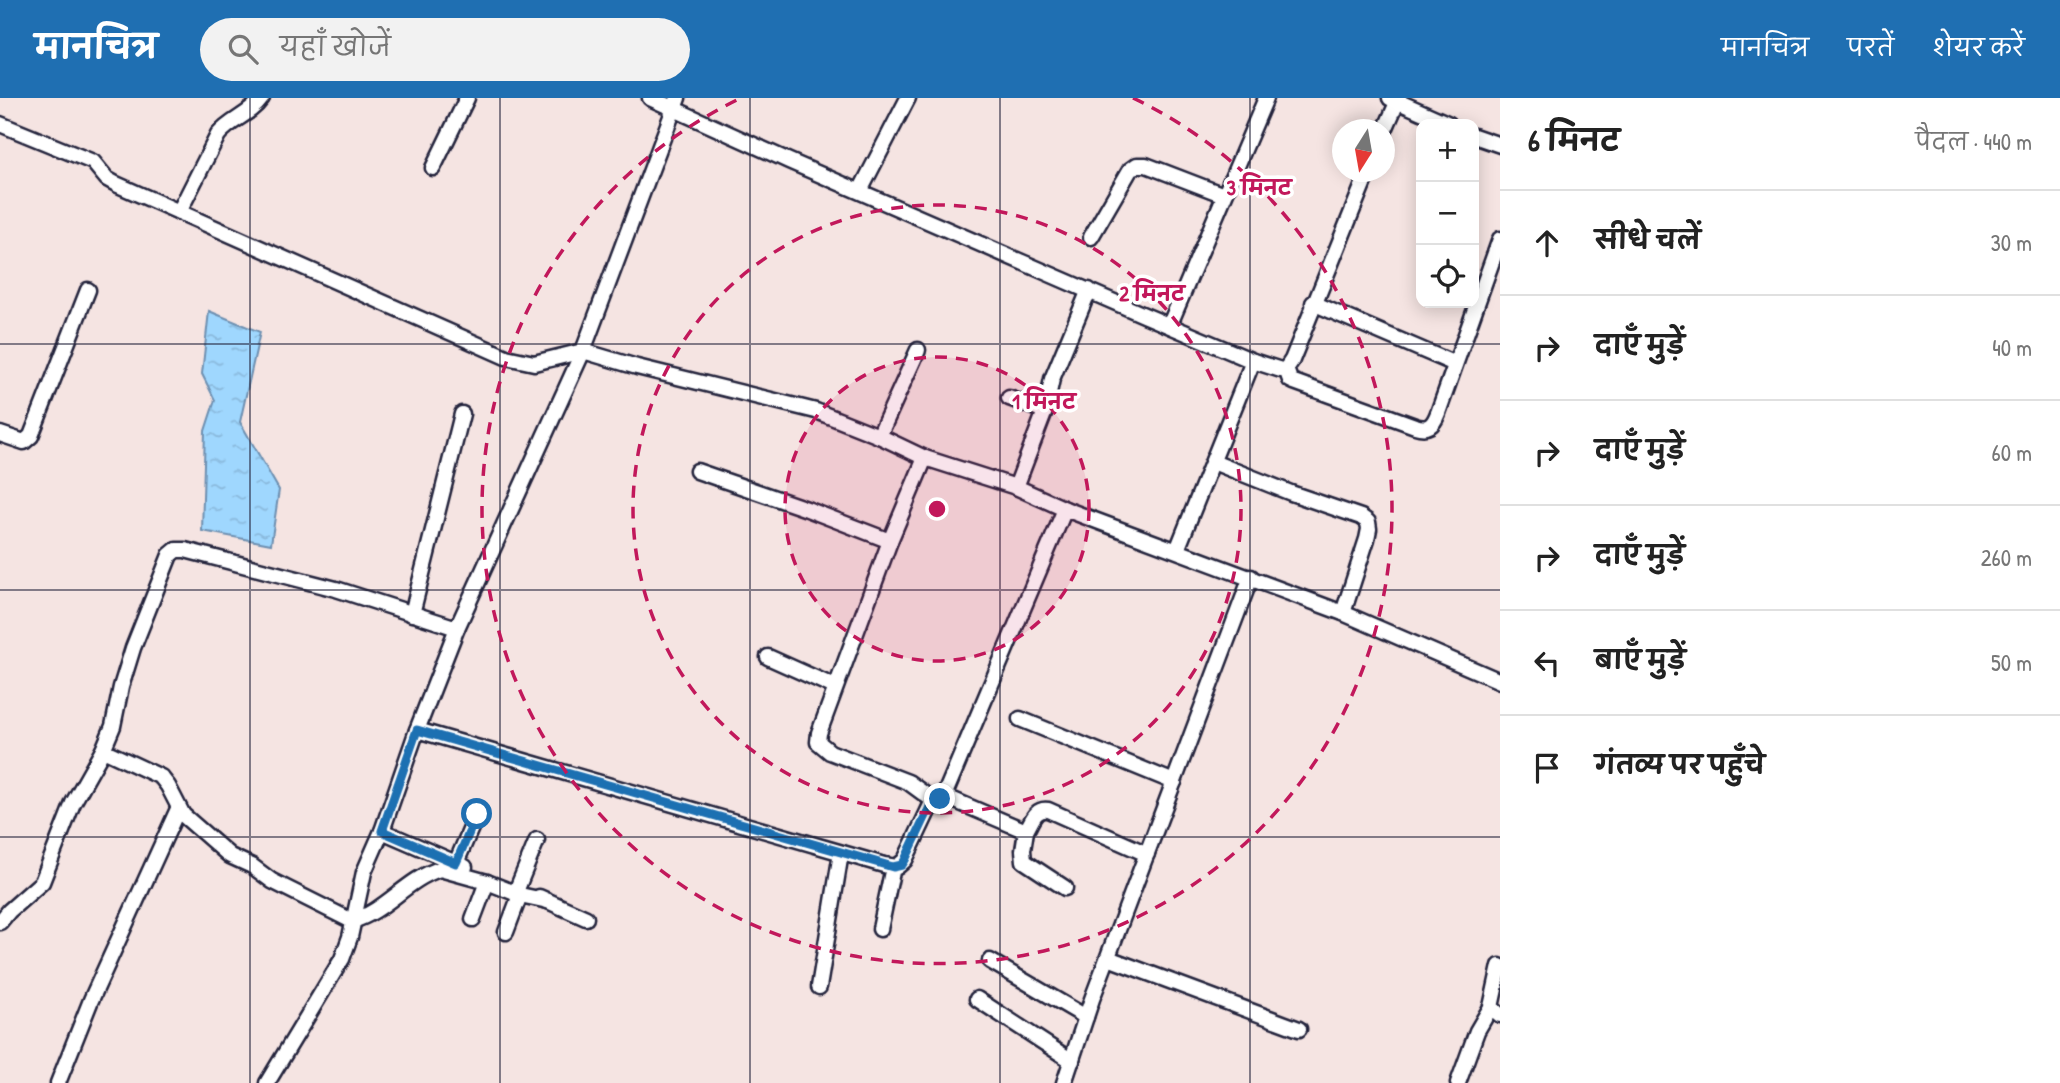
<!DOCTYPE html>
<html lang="hi">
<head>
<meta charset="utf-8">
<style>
  body { margin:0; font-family:"Patrick Hand","Playpen Sans Deva",sans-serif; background:#f2f2f2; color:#222 }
  .controls { position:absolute; right:21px; top:21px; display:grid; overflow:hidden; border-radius:14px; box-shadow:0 4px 18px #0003 }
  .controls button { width:63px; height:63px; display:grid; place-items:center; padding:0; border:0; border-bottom:2px solid #e0e0e0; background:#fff; color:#222; font:35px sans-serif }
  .compass { position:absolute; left:1332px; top:21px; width:63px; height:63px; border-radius:50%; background:#fff; box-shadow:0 4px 18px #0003; rotate:191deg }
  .stop { position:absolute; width:21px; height:21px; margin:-16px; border:5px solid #1f6fb2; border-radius:50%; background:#fff }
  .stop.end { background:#1f6fb2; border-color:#fff; box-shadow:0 2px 7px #0008 }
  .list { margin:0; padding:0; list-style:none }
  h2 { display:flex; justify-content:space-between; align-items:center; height:91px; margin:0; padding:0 28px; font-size:30px }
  h2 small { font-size:23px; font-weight:400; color:#767676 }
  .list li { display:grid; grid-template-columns:46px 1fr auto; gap:21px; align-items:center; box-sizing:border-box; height:105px; padding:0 28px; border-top:2px solid #e0e0e0 }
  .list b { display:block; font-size:26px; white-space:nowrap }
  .list em { font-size:23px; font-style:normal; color:#767676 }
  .icon { flex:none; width:38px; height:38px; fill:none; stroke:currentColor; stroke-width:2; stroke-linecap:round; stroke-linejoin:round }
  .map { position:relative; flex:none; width:1500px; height:985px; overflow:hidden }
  header { display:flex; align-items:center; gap:42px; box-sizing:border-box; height:98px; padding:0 35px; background:#1f6fb2; color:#fff }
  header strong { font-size:33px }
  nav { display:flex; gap:38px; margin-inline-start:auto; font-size:24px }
  .search { width:490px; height:63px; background:#f2f2f2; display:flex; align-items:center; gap:18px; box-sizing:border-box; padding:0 24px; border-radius:38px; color:#767676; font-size:26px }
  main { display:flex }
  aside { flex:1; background:#fff }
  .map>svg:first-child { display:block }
  .water { fill:url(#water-ripples); stroke:#6d8fb0; stroke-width:2 }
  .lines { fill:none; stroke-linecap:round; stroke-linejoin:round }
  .street-casing { stroke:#22223b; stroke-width:19 }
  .street { stroke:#fff; stroke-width:14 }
  .route { stroke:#1f6fb2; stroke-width:9 }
  .grid { fill:none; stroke:#22223b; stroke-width:2; stroke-opacity:0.55 }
  .ring { fill:none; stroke:#c2185b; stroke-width:3.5; stroke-dasharray:12 9 }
  .centre { fill:#c2185b; stroke:#fff; stroke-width:3.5 }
  .ring-label { font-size:21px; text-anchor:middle; font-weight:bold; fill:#c2185b; stroke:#fff; stroke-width:7; stroke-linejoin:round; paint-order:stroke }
</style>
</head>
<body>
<header>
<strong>मानचित्र</strong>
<div class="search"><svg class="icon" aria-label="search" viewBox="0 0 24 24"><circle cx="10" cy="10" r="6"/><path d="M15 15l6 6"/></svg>यहाँ खोजें</div>
<nav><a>मानचित्र</a><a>परतें</a><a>शेयर करें</a></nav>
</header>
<main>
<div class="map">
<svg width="1500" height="985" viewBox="0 0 1500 985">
  <defs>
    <pattern id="water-ripples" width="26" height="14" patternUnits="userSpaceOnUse" patternTransform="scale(1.75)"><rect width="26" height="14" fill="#9fd7fe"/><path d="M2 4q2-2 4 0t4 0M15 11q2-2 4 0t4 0" fill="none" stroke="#89b8db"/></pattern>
  </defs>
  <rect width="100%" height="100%" fill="#f5e4e2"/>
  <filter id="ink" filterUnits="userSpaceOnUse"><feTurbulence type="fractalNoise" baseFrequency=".0143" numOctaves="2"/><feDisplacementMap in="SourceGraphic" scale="14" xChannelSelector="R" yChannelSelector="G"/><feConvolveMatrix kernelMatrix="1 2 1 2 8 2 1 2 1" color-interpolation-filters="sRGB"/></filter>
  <g filter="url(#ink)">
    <polygon class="water" points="209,213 260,234 240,324 279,392 271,446 202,433 205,333 215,302 202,276"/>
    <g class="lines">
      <defs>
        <g id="street">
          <polyline points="650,0 789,63 1144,217 1253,263 1281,272 1286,271 1292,262 1368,74"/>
          <polyline points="1390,0 1449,26"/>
          <polyline points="0,26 93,64 107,81 116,86 506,259 534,265 583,253 637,269 816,313 879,338 925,360 1016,389 1065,411 1343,515 1500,583"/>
          <polyline points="1384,34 1399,0"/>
          <polyline points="1474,38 1500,47"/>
          <polyline points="433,70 467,0"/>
          <polyline points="860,93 908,0"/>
          <path d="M179,114l39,-77c13,-16 31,-19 44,-37"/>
          <polyline points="1091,139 1130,72 1137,67 1146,67 1224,97"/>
          <polyline points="1313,205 1455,266"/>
          <polyline points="1170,226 1266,0"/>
          <path d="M1286,271l4,11 4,2 121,44c13,4 18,0 23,-13l62,-174"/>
          <polyline points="1009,300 1045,313"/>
          <polyline points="0,336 24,344 31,338 88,192"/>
          <polyline points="879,338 918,252"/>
          <polyline points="925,360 890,443 819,635 818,644 830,654 908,684 934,703"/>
          <polyline points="1213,364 1291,395 1361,419 1368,424 1369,431 1367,441 1343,515"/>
          <polyline points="697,373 807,411 890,443"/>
          <polyline points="1016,389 1045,313 1052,281 1089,192"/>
          <polyline points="1177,452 1253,263"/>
          <polyline points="412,516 462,316"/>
          <polyline points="768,559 835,589"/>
          <polyline points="1020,621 1174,684"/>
          <polyline points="417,632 884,767 897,769 905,762 930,709 934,703 944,698 1065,411"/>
          <path d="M103,652l58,27 7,9 15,29 47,41 22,10 20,15 80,40c33,-9 55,-42 88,-52l47,13 33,13 28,6"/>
          <polyline points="944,698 1026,733 1023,752 1024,763 1065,790"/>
          <polyline points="382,733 465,769"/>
          <path d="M1026,733c6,-10 9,-23 22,-21l99,44"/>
          <polyline points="456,765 477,716"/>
          <polyline points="517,791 537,742"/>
          <polyline points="539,799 586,820"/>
          <polyline points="473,821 487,784"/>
          <polyline points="0,824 9,813 42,784 73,705 103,652 113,628 121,589 133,550 170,457 176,452 185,452 336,491 457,530"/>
          <polyline points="880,831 893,769"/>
          <polyline points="506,834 520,797"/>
          <polyline points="1108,860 1299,931"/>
          <polyline points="990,863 1086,919"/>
          <polyline points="1500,868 1491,909 1500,917"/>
          <polyline points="819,889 841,755"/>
          <polyline points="977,901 1072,963"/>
          <polyline points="58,985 91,902 178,711"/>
          <polyline points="267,985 342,861 350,839 364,774 382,733 417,632 457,530 583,253 678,0"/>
          <polyline points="1064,985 1092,901 1251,479"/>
          <polyline points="1458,985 1477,933 1491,909"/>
        </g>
      </defs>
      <use href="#street" class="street-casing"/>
      <use href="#street" class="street"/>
    </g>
  </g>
  <g class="lines" filter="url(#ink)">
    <polyline class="route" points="477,716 456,765 382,733 417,632 893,769 902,767 905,762 930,709 934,703 940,701"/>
  </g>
  <path class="grid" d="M250,0v985M500,0v985M750,0v985M1000,0v985M1250,0v985M0,246h1500M0,492h1500M0,739h1500"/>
  <circle cx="937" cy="411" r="152" fill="#c2185b" fill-opacity=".12"/>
  <g class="ring">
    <circle cx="937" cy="411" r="152"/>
    <circle cx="937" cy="411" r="304"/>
    <path d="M1133 0A455 455 0 1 1 741 0"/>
  </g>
  <circle cx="937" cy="411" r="10" class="centre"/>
  <g class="ring-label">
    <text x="1259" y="97">3 मिनट</text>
    <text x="1152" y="203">2 मिनट</text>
    <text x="1044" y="311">1 मिनट</text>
  </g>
</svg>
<div class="controls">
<button>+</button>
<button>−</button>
<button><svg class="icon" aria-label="locate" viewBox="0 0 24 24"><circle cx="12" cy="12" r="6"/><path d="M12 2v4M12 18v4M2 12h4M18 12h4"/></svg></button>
</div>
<svg class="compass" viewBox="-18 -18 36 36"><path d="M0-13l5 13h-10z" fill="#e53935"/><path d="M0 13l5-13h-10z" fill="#767676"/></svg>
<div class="stop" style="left:477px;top:716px"></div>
<div class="stop end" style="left:940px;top:701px"></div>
</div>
<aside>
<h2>6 मिनट<small>पैदल · 440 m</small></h2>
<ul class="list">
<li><svg class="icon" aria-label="ahead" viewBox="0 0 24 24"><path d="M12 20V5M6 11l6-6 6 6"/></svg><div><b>सीधे चलें</b></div><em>30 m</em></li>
<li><svg class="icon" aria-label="right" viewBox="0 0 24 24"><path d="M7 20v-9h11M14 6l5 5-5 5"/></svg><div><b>दाएँ मुड़ें</b></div><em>40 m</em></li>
<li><svg class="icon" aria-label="right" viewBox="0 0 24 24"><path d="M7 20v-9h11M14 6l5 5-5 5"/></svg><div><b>दाएँ मुड़ें</b></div><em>60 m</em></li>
<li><svg class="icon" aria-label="right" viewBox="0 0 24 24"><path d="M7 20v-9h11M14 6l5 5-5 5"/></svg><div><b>दाएँ मुड़ें</b></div><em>260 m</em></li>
<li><svg class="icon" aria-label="left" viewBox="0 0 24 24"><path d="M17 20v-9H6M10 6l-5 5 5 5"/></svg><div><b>बाएँ मुड़ें</b></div><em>50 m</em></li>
<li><svg class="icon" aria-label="arrive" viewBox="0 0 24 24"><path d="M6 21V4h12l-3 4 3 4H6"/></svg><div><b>गंतव्य पर पहुँचे</b></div></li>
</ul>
</aside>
</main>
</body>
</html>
